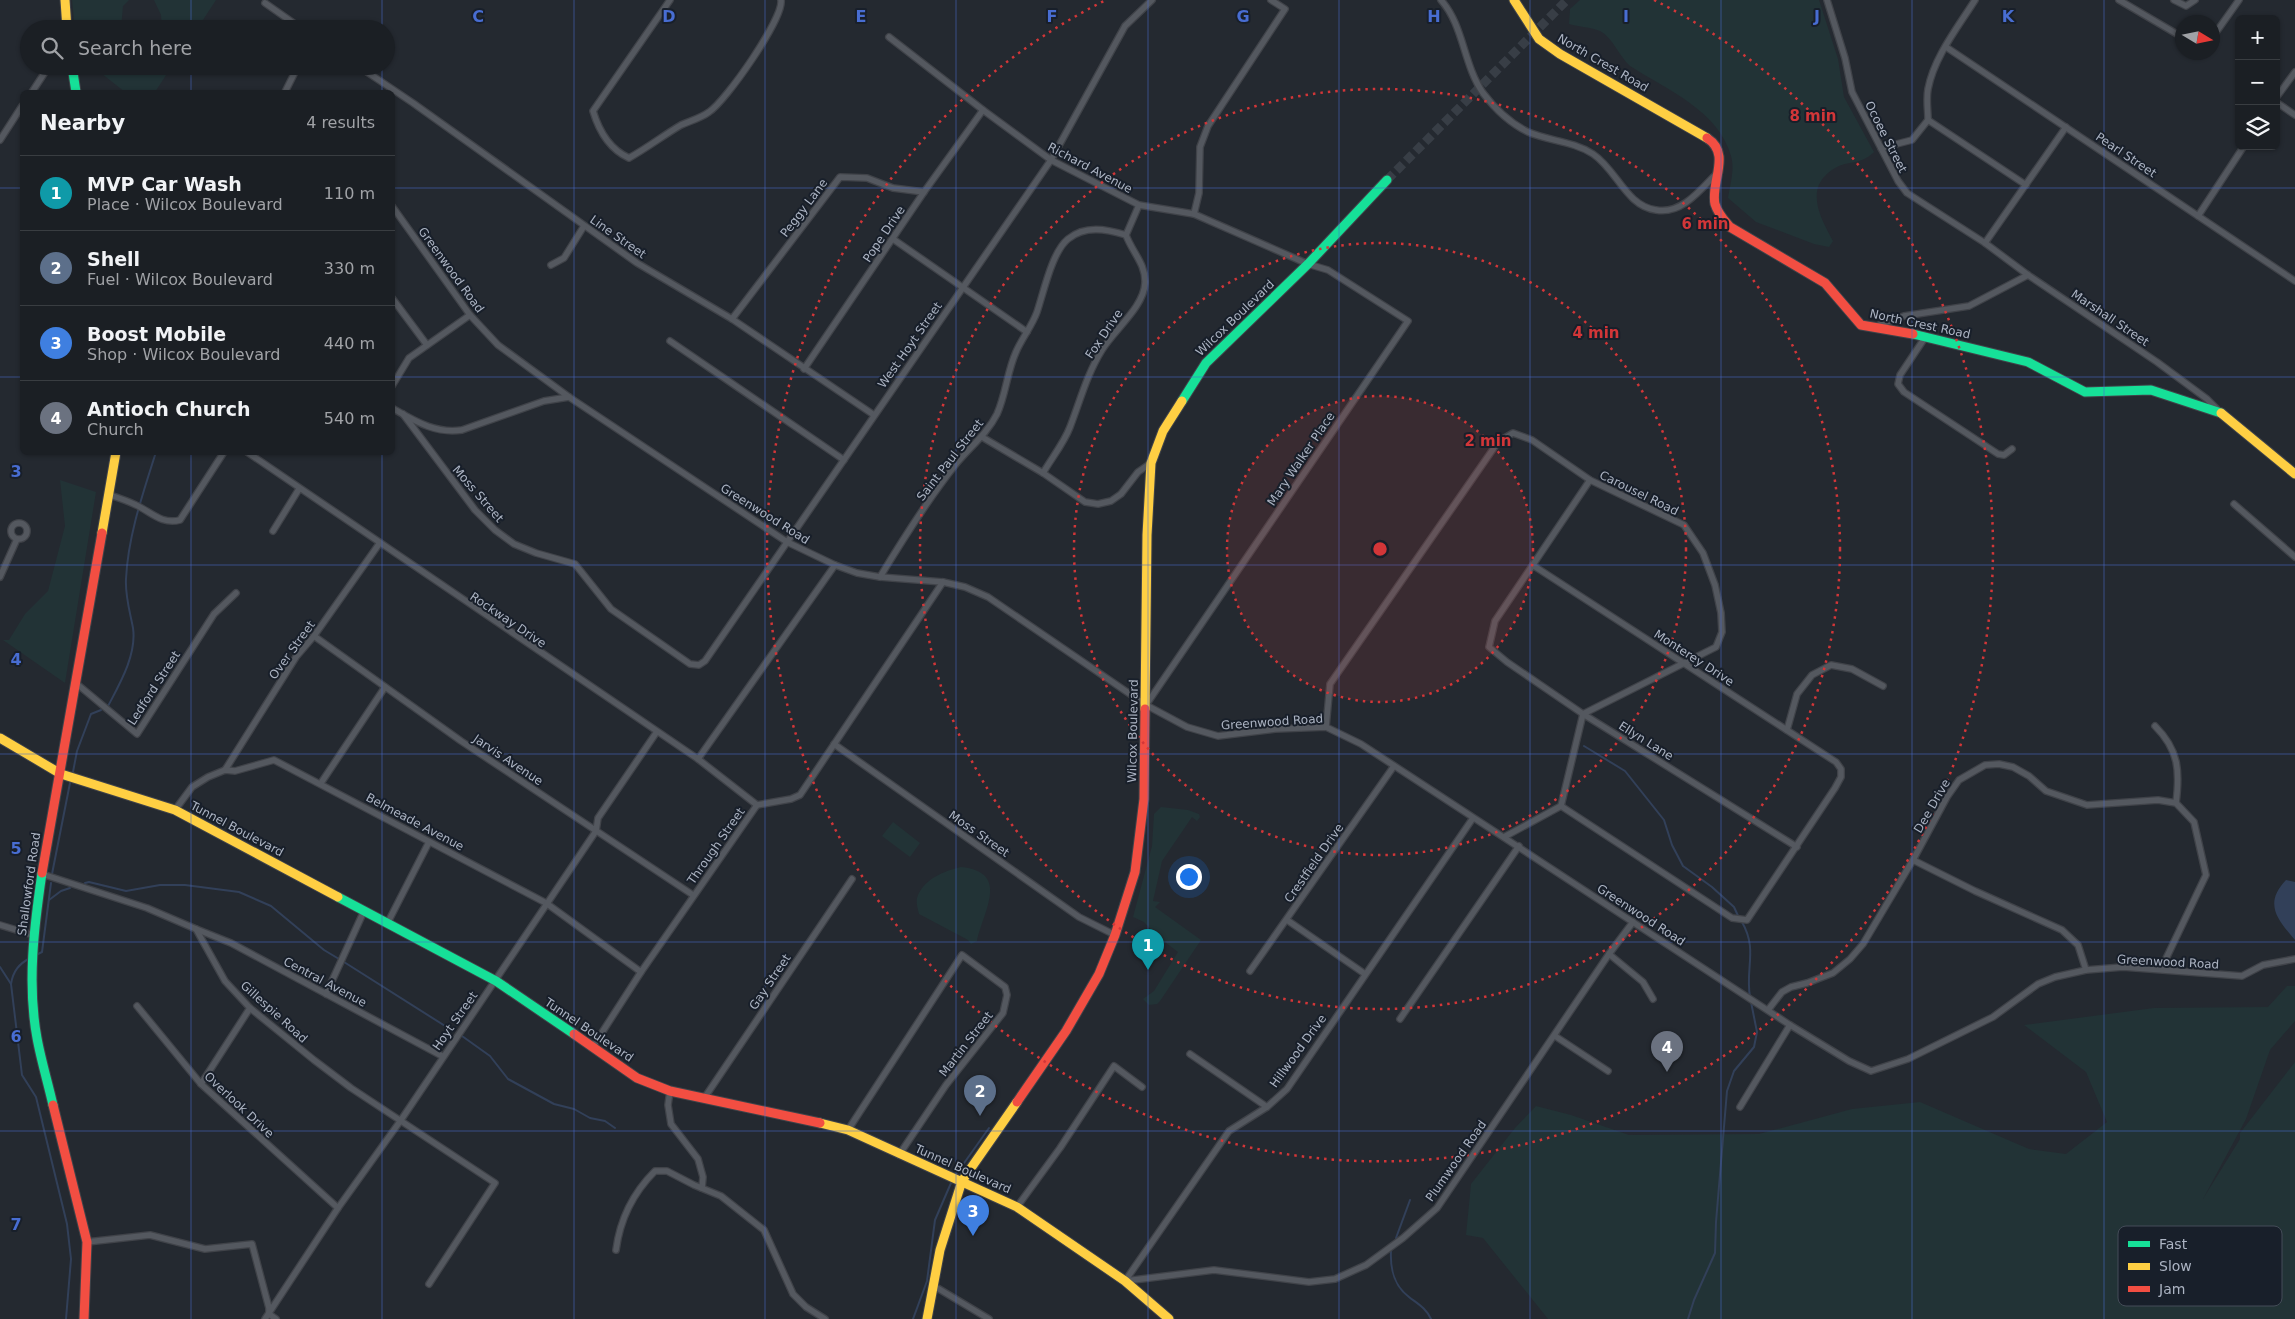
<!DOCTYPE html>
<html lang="en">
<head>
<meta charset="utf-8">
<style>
  body { margin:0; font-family:"DejaVu Sans",sans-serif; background:#282c31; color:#f1f3f6 }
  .controls { position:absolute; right:15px; top:15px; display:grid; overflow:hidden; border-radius:8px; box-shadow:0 1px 4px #0004 }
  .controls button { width:45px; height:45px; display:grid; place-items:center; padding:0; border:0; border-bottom:1px solid #393d41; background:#1b1f24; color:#f1f3f6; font:25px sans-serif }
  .compass { position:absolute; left:2175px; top:15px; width:45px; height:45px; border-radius:50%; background:#1b1f24; box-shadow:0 1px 4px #0004; rotate:100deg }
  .you { position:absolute; left:1188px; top:876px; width:18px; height:18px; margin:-12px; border:4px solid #fff; border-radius:50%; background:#1a73e8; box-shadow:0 0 0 8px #1a73e833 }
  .badge { display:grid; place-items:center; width:32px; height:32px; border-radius:50%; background:#b45309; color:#fff; font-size:16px; font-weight:700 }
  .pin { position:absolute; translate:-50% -41px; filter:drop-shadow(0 1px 2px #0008) }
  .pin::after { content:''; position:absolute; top:26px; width:18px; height:15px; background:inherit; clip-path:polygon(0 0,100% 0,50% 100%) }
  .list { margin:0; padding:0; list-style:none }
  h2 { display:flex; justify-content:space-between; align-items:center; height:65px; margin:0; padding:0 20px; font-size:21px }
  h2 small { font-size:16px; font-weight:400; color:#a0a2a6 }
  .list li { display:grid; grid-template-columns:32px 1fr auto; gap:15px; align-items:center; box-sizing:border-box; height:75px; padding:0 20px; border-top:1px solid #393d41 }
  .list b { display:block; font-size:19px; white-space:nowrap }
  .list p { margin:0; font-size:16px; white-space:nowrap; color:#a0a2a6 }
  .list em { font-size:16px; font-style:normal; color:#a0a2a6 }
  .icon { flex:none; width:28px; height:28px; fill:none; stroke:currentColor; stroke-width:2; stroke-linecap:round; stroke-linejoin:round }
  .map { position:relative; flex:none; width:2295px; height:1319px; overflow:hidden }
  .search { position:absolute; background:#1b1f24; box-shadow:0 1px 4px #0004; left:20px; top:20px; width:375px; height:55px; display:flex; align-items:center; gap:12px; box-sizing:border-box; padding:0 18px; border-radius:28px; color:#a0a2a6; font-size:19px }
  .panel { position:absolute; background:#1b1f24; box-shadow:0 1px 4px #0004; left:20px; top:90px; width:375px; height:365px; border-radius:8px }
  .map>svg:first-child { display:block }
  .green { fill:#223336 }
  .water { fill:#324059 }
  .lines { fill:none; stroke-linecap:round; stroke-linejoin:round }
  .stream { stroke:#324059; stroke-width:2 }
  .secondary-tunnel { stroke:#383e46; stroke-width:9; stroke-dasharray:9 4.5; stroke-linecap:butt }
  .street-casing { stroke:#404349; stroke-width:8 }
  .fast-casing { stroke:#404349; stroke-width:11 }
  .slow-casing { stroke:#404349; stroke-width:11 }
  .jam-casing { stroke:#404349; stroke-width:11 }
  .street { stroke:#54585f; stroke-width:5.5 }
  .fast { stroke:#16e098; stroke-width:9 }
  .slow { stroke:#ffcf43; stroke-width:9 }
  .jam { stroke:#f24e42; stroke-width:9 }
  .grid { fill:none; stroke:#486dd2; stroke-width:1; stroke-opacity:0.55 }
  .ring { fill:none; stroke:#d23638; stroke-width:2.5; stroke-dasharray:2.5 5 }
  .labels { text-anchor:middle; stroke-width:4; stroke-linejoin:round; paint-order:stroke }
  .street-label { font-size:12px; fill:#acb4c3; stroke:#181f2a }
  .key { fill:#181f2a; stroke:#444c58; stroke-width:1 }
  .key-label { font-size:14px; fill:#acb4c3 }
  .grid-label { font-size:16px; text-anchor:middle; font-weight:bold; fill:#486dd2; stroke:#181f2a; stroke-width:4; stroke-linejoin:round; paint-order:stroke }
  .centre { fill:#d23638; stroke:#181f2a; stroke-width:2.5 }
  .ring-label { font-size:15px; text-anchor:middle; font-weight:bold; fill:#d23638; stroke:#181f2a; stroke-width:4; stroke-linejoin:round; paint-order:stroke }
</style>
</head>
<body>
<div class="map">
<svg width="2295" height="1319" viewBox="0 0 2295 1319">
  <rect width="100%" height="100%" fill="#242930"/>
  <g class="green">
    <polygon points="72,0 129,0 123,6 121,29 78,29 74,21"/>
    <polygon points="154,0 216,0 197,29 162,29 161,15"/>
    <path d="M1580,0h239l19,59 6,38 30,55c-15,14 -25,8 -39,16 -32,19 -15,49 -2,73l-4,6 -15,-3 -58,-22 -28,-24c2,-13 7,-29 3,-42 -12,-45 -65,-67 -101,-90 -11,-10 -17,-28 -30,-35 -9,-4 -21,-4 -31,-7l1,-15z"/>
    <polygon points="92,66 122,68 172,66 155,92 125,92"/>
    <polygon points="60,480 96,492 65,683 3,640 9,640 25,614 48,591 65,526"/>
    <polygon points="1161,807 1188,810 1199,814 1200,817 1197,821 1192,817 1162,861 1153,901 1160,902 1155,907 1201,940 1160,1001 1157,1004 1149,1005 1143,999 1154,991 1178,952 1157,936 1144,922 1133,917 1152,846 1154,814"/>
    <polygon points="893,822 920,843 910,857 882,836"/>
    <path d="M961,867c50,5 22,45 16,74l-6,3 -3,-4 -49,-26c-1,-4 -3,-11 -2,-16 6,-19 27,-27 44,-31z"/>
    <polygon points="2287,986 2295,986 2295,1021 2270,1050 2246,1119 2203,1199 2240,1139 2240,1133 2295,1062 2295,1319 1548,1319 1483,1238 1466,1235 1471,1184 1515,1128 1536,1106 1571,1115 1629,1135 1759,1134 1852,1109 1920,1102 2029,1149 2066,1154 2107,1122 2086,1072 2024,1025 2154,1008 2268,1007"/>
  </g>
  <path class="water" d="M2286,880l9,2v58c-17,-20 -32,-36 -9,-60z"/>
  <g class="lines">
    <g class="stream">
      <path d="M107,708c12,-23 30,-53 26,-80 -3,-16 -8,-32 -7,-49 2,-43 17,-86 30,-127"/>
      <polyline points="1584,746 1625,771 1664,820 1672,845 1683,866 1712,887 1734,907 1739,918"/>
      <polyline points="73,772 77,751 91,714 101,710"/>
      <polyline points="52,874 70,783"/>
      <polyline points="85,883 89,882 126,891 160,885 185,885 239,892 271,906 324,950 339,959"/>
      <polyline points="49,900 61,891 70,888"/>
      <path d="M1742,922c16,28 3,46 8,75"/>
      <polyline points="36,955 42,952 51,883"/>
      <path d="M30,958c-11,6 -17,13 -19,26l11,91 14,22 31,127 4,35 -5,60"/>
      <polyline points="344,962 453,1031"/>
      <polyline points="0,967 11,984"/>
      <polyline points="462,1036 490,1056 508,1079 554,1104 574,1109 590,1118 605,1121 615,1128"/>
      <polyline points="957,1173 989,1128"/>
      <polyline points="1396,1238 1410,1200"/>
      <path d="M1391,1250c-1,18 2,35 18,47 9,7 17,11 22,22"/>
      <polyline points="913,1319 927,1281 935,1220 951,1183"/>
      <polyline points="1688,1319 1694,1300 1715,1253 1716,1222 1727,1091 1734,1071 1754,1047 1757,1032 1751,1002"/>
    </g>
    <polyline class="secondary-tunnel" points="1387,180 1567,0"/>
    <defs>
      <g id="street">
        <path d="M670,0l-77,111c6,20 16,38 36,47 18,-10 35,-23 52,-33 9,-4 20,-7 28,-13 17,-11 75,-94 72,-112"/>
        <path d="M1441,0c23,26 22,64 42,93 12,16 27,30 45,39 21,9 45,9 65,22 24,16 33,52 63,56 26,5 45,-21 62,-38"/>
        <polyline points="1827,0 1845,58 1852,92 1898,181 1907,193 1985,243 2028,275 2157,362 2207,399 2218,410"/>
        <polyline points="2119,0 2182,37"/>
        <polyline points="2174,0 2186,6 2195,0"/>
        <polyline points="265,3 302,29"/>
        <polyline points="889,37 983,110 1051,160 1139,205 1194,214 1308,264 1328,270 1408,321 1146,705"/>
        <polyline points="2212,38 2239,0"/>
        <polyline points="1946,47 2295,281"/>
        <polyline points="358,66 413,103 637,263 732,319 874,415"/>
        <polyline points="32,92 49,66"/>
        <polyline points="285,92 298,66"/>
        <polyline points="2276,98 2295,72"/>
        <polyline points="2276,102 2295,115"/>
        <polyline points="1928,120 2026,185"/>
        <polyline points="0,140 22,106"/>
        <path d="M1881,148l31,-8 16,-20c0,-10 -2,-21 0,-31 6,-32 30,-62 47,-89"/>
        <polyline points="392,206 470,315 498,345 569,397 787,542 835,565 857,573 880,577 943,582 965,587 988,597 1146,705 1187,727 1218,736 1275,729 1326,727 1361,744 1790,1025 1849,1061 1871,1071 1908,1059 1993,1017 2038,984 2055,977 2086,970 2123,967 2242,976 2263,965 2295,959"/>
        <polyline points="1194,214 1199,193 1200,147 1208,126 1285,9 1271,0"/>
        <polyline points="2198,216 2244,146"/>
        <polyline points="893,239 1027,332"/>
        <polyline points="1985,243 2066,127"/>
        <polyline points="551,265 564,258 584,226"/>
        <polyline points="392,298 427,345"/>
        <polyline points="732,319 840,177 867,178 893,188 924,192"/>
        <polyline points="1874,327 1904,316 1969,306 2028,275"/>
        <polyline points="1926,336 1900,375 1898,384 1904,392 1998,454 2004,455 2012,449"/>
        <polyline points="670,341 844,460"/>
        <polyline points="804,369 924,192 983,110"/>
        <polyline points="392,386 409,358 470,315"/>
        <path d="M392,408c23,13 43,26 70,22l82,-29 25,-4"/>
        <polyline points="403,414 475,510 495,530 514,544 536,553 575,564 611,609 690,664 699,665 705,661 1051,160 1125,26 1152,0"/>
        <polyline points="982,437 1043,473 1085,502 1098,504 1111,501 1121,494 1138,472 1151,463"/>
        <polyline points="247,452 698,759 757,805"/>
        <path d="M1043,473c8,-14 21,-30 27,-46 10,-26 17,-53 32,-77 12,-20 42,-43 43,-67 1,-19 -13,-31 -19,-48l13,-30"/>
        <polyline points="1590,480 1495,621 1489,647 1507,662 1583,714 1797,847"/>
        <path d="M110,495c9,3 18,6 26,10 15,7 26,20 44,15l44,-68"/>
        <polyline points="2234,504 2295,557"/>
        <circle cx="19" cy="531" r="8"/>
        <polyline points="273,531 299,489"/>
        <polyline points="1534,566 1836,762 1841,769 1841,777 1835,788 1747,920 1732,918 1561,806"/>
        <polyline points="0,577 17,539"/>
        <path d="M880,577c23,-38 48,-78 76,-113 14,-17 31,-30 41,-50 9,-20 10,-42 19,-62 6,-14 16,-26 21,-40 7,-21 15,-60 31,-73 17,-14 38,-10 58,-4"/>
        <polyline points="314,636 461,741 693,895"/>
        <polyline points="77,684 137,734 214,614 236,593"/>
        <path d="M2155,726c24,24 25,45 21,77"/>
        <polyline points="1326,727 1330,684 1498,442 1513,433 1532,440 1590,480 1684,525 1703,553 1715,585 1721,613 1722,632 1716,647 1583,714 1561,806 1504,837"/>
        <polyline points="1787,730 1797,694 1812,675 1831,665 1852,669 1883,686"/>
        <polyline points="834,744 1079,917 1115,935"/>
        <polyline points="698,759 835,565"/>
        <polyline points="225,770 296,657 314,636 379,544"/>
        <polyline points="321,783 385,687"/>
        <polyline points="175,810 192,787 208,777 225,770 235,771 274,760 546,903 641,972"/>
        <polyline points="1913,860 1975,891 2062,930 2078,945 2086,970"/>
        <polyline points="42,874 147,908 196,929 225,981 250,1008 314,1060 351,1088 495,1183 429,1284"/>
        <polyline points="1287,920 1365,974"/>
        <polyline points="387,924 429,842"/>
        <polyline points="0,925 33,935"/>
        <polyline points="196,929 231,943 442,1056"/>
        <polyline points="1609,954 1643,982 1653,999"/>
        <polyline points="1250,971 1394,766"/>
        <polyline points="326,994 364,911"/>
        <polyline points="137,1006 201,1084 338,1208"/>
        <polyline points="1768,1010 1782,992 1791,987 1807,983 1833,973 1850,959 1863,944 1913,860 1947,797 1959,780 1985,765 1999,764 2013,767 2029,776 2046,791 2087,805 2158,800 2176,803 2194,822 2206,875 2161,969"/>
        <polyline points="1400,1019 1519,846"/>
        <polyline points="1555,1036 1608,1071"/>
        <polyline points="592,1048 641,972 757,805 791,799 800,795 943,582"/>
        <polyline points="1190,1054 1267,1107"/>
        <polyline points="201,1084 250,1008"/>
        <polyline points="670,1091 668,1105 671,1124 698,1159 703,1177 702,1188"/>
        <polyline points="705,1097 852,879"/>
        <polyline points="1740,1107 1790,1025"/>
        <polyline points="848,1130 962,955 1005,987 1007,995 1003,1013 946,1085 899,1155"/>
        <polyline points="1017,1207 1060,1148 1114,1066 1142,1087"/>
        <polyline points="87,1242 150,1235 205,1249 252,1244 269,1308 269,1314 276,1319"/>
        <path d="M616,1250c4,-31 17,-57 39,-79h12l27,14 27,11 43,34 29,64 13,13 19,12"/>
        <polyline points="1125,1281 1214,1270 1309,1282 1335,1279 1366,1265 1403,1238 1437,1208 1609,954 1633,922"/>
        <polyline points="1125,1281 1229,1131 1267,1107 1287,1089 1473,818"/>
        <polyline points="934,1286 989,1319"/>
        <polyline points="265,1319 338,1208 401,1120 596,831 598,818 656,733"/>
      </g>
      <g id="fast">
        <polyline points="72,66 76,92"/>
        <polyline points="1913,334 2028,362 2085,392 2151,390 2221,413"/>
        <polyline points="1182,401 1206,363 1308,264 1387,180"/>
        <path d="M42,873c-8,54 -15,111 -5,165 4,22 11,45 16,67"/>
        <polyline points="338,897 496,981 574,1034"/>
      </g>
      <g id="slow">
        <polyline points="65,0 67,29"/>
        <polyline points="1514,0 1539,39 1560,54 1707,138"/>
        <polyline points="2221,413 2295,474"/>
        <polyline points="102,533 116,452"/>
        <polyline points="1145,709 1147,535 1151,463 1163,431 1182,401"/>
        <polyline points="0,738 61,774 175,810 338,897"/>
        <polyline points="820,1123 848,1130 1017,1207 1125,1281 1169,1319"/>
        <polyline points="927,1319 940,1250 962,1181 1017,1102"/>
      </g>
      <g id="jam">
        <path d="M1707,138c25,16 3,44 8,66 3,10 9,16 15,23l95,56 36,42 52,9"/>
        <polyline points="42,873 102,533"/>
        <polyline points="574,1034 637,1078 670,1091 820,1123"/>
        <polyline points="1017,1102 1066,1031 1099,974 1115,935 1135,872 1144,799 1145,709"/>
        <polyline points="53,1105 87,1242 84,1319"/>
      </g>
    </defs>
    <use href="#street" class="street-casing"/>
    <use href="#fast" class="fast-casing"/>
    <use href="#slow" class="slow-casing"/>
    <use href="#jam" class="jam-casing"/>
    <use href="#street" class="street"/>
    <use href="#fast" class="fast"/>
    <use href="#slow" class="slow"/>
    <use href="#jam" class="jam"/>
  </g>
  <path class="grid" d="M191,0v29M382,0v29M574,0v1319M765,0v1319M956,0v1319M1148,0v1319M1339,0v1319M1530,0v1319M1721,0v1319M1912,0v1319M2104,0v1319M191,66v26M382,66v26M0,188h22M392,188h1903M0,377h22M392,377h1903M191,452v867M382,452v867M0,565h2295M0,754h2295M0,942h2295M0,1131h2295"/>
  <circle cx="1380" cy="549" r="153" fill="#d23638" fill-opacity=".12"/>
  <g class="ring">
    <circle cx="1380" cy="549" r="153"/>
    <circle cx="1380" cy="549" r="306"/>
    <circle cx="1380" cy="549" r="460"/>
    <path d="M1654 0A613 613 0 1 1 1106 0"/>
  </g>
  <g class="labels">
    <g class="street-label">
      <text transform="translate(1603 63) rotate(30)" y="4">North Crest Road</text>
      <text transform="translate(1886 137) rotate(63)" y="4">Ocoee Street</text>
      <text transform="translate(2126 155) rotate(34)" y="4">Pearl Street</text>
      <text transform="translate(1090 168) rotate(28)" y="4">Richard Avenue</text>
      <text transform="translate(804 208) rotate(-53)" y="4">Peggy Lane</text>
      <text transform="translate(884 234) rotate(-56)" y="4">Pope Drive</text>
      <text transform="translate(618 237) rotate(35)" y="4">Line Street</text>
      <text transform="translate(451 270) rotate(54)" y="4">Greenwood Road</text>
      <text transform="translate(1235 318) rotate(-44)" y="4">Wilcox Boulevard</text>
      <text transform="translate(2110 318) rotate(34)" y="4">Marshall Street</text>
      <text transform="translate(1920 324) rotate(12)" y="4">North Crest Road</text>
      <text transform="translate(1104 334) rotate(-56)" y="4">Fox Drive</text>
      <text transform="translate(910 345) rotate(-55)" y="4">West Hoyt Street</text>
      <text transform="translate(1301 459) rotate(-56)" y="4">Mary Walker Place</text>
      <text transform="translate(950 460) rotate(-52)" y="4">Saint Paul Street</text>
      <text transform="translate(1639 493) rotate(26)" y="4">Carousel Road</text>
      <text transform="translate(478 494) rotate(49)" y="4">Moss Street</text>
      <text transform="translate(765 514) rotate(32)" y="4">Greenwood Road</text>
      <text transform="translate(508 620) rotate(34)" y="4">Rockway Drive</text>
      <text transform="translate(292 650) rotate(-54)" y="4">Over Street</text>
      <text transform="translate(1694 658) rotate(33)" y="4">Monterey Drive</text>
      <text transform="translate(154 688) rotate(-57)" y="4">Ledford Street</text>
      <text transform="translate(1272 722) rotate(-4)" y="4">Greenwood Road</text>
      <text transform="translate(1133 731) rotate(-89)" y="4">Wilcox Boulevard</text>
      <text transform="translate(1646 741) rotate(32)" y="4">Ellyn Lane</text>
      <text transform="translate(508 760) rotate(34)" y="4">Jarvis Avenue</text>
      <text transform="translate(1932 806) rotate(-60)" y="4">Dee Drive</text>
      <text transform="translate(415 822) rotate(28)" y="4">Belmeade Avenue</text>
      <text transform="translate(237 829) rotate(28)" y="4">Tunnel Boulevard</text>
      <text transform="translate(979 834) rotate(35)" y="4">Moss Street</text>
      <text transform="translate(716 846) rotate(-55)" y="4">Through Street</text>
      <text transform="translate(1314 863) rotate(-55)" y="4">Crestfield Drive</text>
      <text transform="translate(29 884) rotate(-82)" y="4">Shallowford Road</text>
      <text transform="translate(1641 915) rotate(33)" y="4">Greenwood Road</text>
      <text transform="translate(2168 962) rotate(3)" y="4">Greenwood Road</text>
      <text transform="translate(325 982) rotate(28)" y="4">Central Avenue</text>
      <text transform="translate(770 982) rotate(-56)" y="4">Gay Street</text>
      <text transform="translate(274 1012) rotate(42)" y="4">Gillespie Road</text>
      <text transform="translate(455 1021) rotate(-55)" y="4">Hoyt Street</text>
      <text transform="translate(589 1030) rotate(34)" y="4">Tunnel Boulevard</text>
      <text transform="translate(966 1044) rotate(-52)" y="4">Martin Street</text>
      <text transform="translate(1298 1051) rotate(-54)" y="4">Hillwood Drive</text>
      <text transform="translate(239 1105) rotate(43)" y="4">Overlook Drive</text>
      <text transform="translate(1456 1161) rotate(-55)" y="4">Plumwood Road</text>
      <text transform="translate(963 1169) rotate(24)" y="4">Tunnel Boulevard</text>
    </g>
  </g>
  <rect x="2118" y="1226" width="164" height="80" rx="8" class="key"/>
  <rect x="2128" y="1241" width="22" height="6" fill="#16e098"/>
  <rect x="2128" y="1263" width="22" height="7" fill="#ffcf43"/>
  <rect x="2128" y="1286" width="22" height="6" fill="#f24e42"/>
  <g class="key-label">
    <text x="2159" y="1249">Fast</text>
    <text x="2159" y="1271">Slow</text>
    <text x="2159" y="1294">Jam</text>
  </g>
  <g class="grid-label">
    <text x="478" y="22">C</text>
    <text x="669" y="22">D</text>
    <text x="861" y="22">E</text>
    <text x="1052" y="22">F</text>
    <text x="1243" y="22">G</text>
    <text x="1434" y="22">H</text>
    <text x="1626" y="22">I</text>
    <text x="1817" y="22">J</text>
    <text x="2008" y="22">K</text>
    <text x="16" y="477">3</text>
    <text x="16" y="665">4</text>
    <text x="16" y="854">5</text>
    <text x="16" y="1042">6</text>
    <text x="16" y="1230">7</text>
  </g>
  <circle cx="1380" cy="549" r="8" class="centre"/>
  <g class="ring-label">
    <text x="1813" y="121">8 min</text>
    <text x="1705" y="229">6 min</text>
    <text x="1596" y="338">4 min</text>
    <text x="1488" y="446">2 min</text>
  </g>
</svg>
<div class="controls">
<button>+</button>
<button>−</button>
<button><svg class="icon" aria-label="layers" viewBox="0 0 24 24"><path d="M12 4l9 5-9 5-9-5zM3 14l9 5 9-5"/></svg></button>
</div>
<svg class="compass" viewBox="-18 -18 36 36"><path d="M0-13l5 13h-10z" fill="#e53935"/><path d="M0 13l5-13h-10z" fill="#a0a2a6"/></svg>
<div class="you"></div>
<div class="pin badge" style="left:1148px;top:970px;background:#0f9aa8">1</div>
<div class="pin badge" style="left:980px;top:1116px;background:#5c6f8a">2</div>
<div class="pin badge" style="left:973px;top:1236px;background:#3f7fe0">3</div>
<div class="pin badge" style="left:1667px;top:1072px;background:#6b7280">4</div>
<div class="search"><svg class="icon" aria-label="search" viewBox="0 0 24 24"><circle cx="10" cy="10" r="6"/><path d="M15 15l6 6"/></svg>Search here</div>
<section class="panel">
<h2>Nearby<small>4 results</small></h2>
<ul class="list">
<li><span class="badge" style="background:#0f9aa8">1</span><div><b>MVP Car Wash</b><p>Place · Wilcox Boulevard</p></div><em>110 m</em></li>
<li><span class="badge" style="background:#5c6f8a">2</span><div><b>Shell</b><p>Fuel · Wilcox Boulevard</p></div><em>330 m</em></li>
<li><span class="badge" style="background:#3f7fe0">3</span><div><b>Boost Mobile</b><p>Shop · Wilcox Boulevard</p></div><em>440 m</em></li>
<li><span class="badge" style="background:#6b7280">4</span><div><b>Antioch Church</b><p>Church</p></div><em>540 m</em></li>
</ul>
</section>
</div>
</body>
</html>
